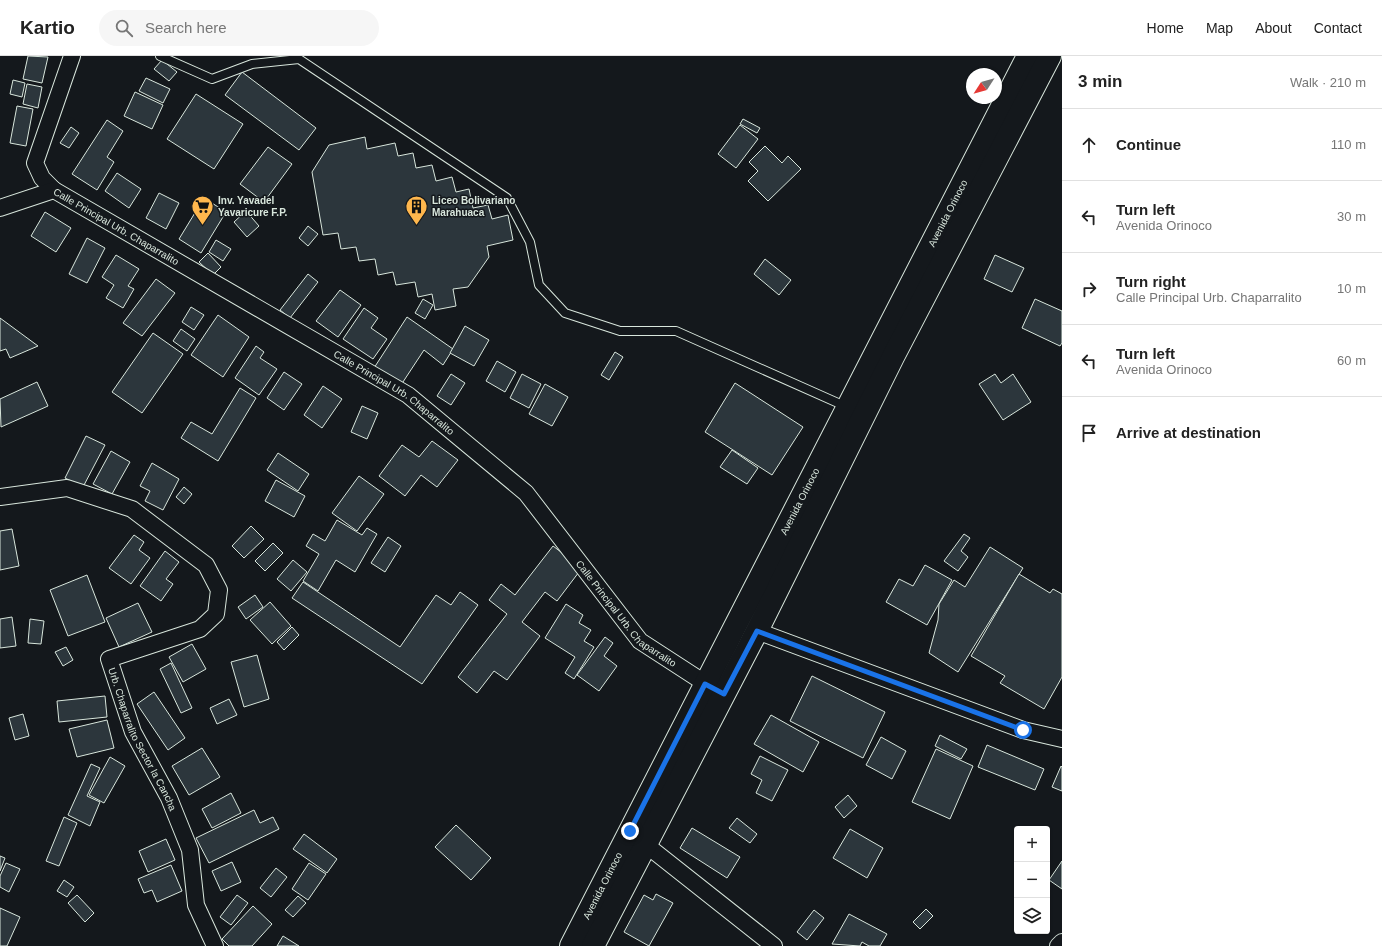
<!DOCTYPE html>
<html lang="en">
<head>
<meta charset="utf-8">
<style>
  body { margin:0; font-family:Helvetica,sans-serif; background:#f6f6f6; color:#222 }
  .controls { position:absolute; right:12px; bottom:12px; display:grid; overflow:hidden; border-radius:4px; box-shadow:0 1px 3px #0004 }
  .controls button { width:36px; height:36px; display:grid; place-items:center; padding:0; border:0; border-bottom:1px solid #e0e0e0; background:#fff; color:#222; font:20px sans-serif }
  .compass { position:absolute; left:966px; top:12px; width:36px; height:36px; border-radius:50%; background:#fff; box-shadow:0 1px 3px #0004; rotate:234deg }
  .stop { position:absolute; width:12px; height:12px; margin:-9px; border:3px solid #1a73e8; border-radius:50%; background:#fff }
  .stop.end { background:#1a73e8; border-color:#fff; box-shadow:0 1px 4px #0008 }
  .list { margin:0; padding:0; list-style:none }
  h2 { display:flex; justify-content:space-between; align-items:center; height:52px; margin:0; padding:0 16px; font-size:17px }
  h2 small { font-size:13px; font-weight:400; color:#767676 }
  .list li { display:grid; grid-template-columns:26px 1fr auto; gap:12px; align-items:center; box-sizing:border-box; height:72px; padding:0 16px; border-top:1px solid #e0e0e0 }
  .list b { display:block; font-size:15px; white-space:nowrap }
  .list p { margin:0; font-size:13px; white-space:nowrap; color:#767676 }
  .list em { font-size:13px; font-style:normal; color:#767676 }
  .icon { flex:none; width:22px; height:22px; fill:none; stroke:currentColor; stroke-width:2; stroke-linecap:round; stroke-linejoin:round }
  .map { position:relative; flex:none; width:1062px; height:890px; overflow:hidden }
  header { display:flex; align-items:center; gap:24px; box-sizing:border-box; height:56px; padding:0 20px; background:#fff; border-bottom:1px solid #e0e0e0 }
  header strong { font-size:19px }
  nav { display:flex; gap:22px; margin-inline-start:auto; font-size:14px }
  .search { width:280px; height:36px; background:#f6f6f6; display:flex; align-items:center; gap:10px; box-sizing:border-box; padding:0 14px; border-radius:22px; color:#767676; font-size:15px }
  main { display:flex }
  aside { flex:1; background:#fff }
  .map>svg:first-child { display:block }
  .building { fill:#2c363c; stroke:#d8e6dc }
  .lines { fill:none; stroke-linecap:round; stroke-linejoin:round }
  .lane-casing { stroke:#d8e6dc; stroke-width:10 }
  .street-casing { stroke:#d8e6dc; stroke-width:18 }
  .secondary-casing { stroke:#d8e6dc; stroke-width:24 }
  .lane { stroke:#14181c; stroke-width:8 }
  .street { stroke:#14181c; stroke-width:16 }
  .secondary { stroke:#14181c; stroke-width:22 }
  .route { stroke:#1a73e8; stroke-width:5 }
  .labels { text-anchor:middle; stroke-width:3; stroke-linejoin:round; paint-order:stroke }
  .poi-label { font-size:10px; font-weight:bold; fill:#d8e6dc; stroke:#14181c; text-anchor:start }
  .street-label { font-size:10px; fill:#d8e6dc; stroke:#14181c }
</style>
</head>
<body>
<header>
<strong>Kartio</strong>
<div class="search"><svg class="icon" aria-label="search" viewBox="0 0 24 24"><circle cx="10" cy="10" r="6"/><path d="M15 15l6 6"/></svg>Search here</div>
<nav><a>Home</a><a>Map</a><a>About</a><a>Contact</a></nav>
</header>
<main>
<div class="map">
<svg width="1062" height="890" viewBox="0 0 1062 890">
  <rect width="100%" height="100%" fill="#14181c"/>
  <g class="building">
    <polygon points="28,0 48,1 42,27 23,23"/>
    <polygon points="162,4 177,16 169,25 154,13"/>
    <polygon points="242,16 316,72 299,94 225,39"/>
    <polygon points="146,22 170,33 163,47 139,35"/>
    <polygon points="13,24 25,27 22,41 10,38"/>
    <polygon points="27,28 42,31 38,52 23,48"/>
    <polygon points="135,36 163,49 152,73 124,60"/>
    <polygon points="196,38 243,68 214,113 167,83"/>
    <polygon points="17,50 33,53 26,90 10,87"/>
    <polygon points="743,63 760,72 757,77 740,68"/>
    <polygon points="107,64 123,75 107,101 114,106 97,134 72,118"/>
    <polygon points="740,69 758,83 736,112 718,98"/>
    <polygon points="71,71 79,77 69,92 60,87"/>
    <polygon points="365,81 367,93 395,87 398,100 413,97 416,112 432,109 436,125 452,121 456,136 469,133 473,152 488,149 492,163 508,159 513,184 487,190 489,201 468,231 453,233 456,250 435,254 432,238 418,241 415,226 396,229 393,216 378,219 375,203 359,205 356,191 341,193 338,177 323,179 312,116 329,89"/>
    <polygon points="765,90 782,107 788,100 801,113 768,145 748,125 758,115 749,106"/>
    <polygon points="268,91 292,108 264,146 240,128"/>
    <polygon points="117,117 141,133 129,152 105,135"/>
    <polygon points="159,137 179,147 166,173 146,162"/>
    <polygon points="204,142 226,156 201,197 179,183"/>
    <polygon points="246,155 259,170 247,181 234,166"/>
    <polygon points="45,156 71,172 56,196 31,180"/>
    <polygon points="308,170 318,178 308,190 299,182"/>
    <polygon points="87,182 105,192 87,227 69,218"/>
    <polygon points="216,184 231,193 223,205 209,196"/>
    <polygon points="208,197 221,211 213,219 199,206"/>
    <polygon points="116,199 139,213 128,230 134,233 123,252 106,242 114,229 102,221"/>
    <polygon points="995,199 1024,212 1012,236 984,223"/>
    <polygon points="765,203 791,224 779,239 754,218"/>
    <polygon points="308,218 318,226 290,262 280,254"/>
    <polygon points="156,223 175,237 142,280 123,267"/>
    <polygon points="340,234 361,249 338,281 316,265"/>
    <polygon points="423,243 433,249 425,263 415,257"/>
    <polygon points="1035,243 1062,255 1062,287 1060,290 1022,272"/>
    <polygon points="191,251 204,259 194,274 182,266"/>
    <polygon points="364,252 378,262 371,272 387,283 373,303 343,283"/>
    <polygon points="218,259 249,281 223,321 191,299"/>
    <polygon points="407,261 453,293 443,309 424,294 401,329 374,312"/>
    <polygon points="0,262 38,290 10,302 6,293 0,295"/>
    <polygon points="465,270 489,284 474,310 450,297"/>
    <polygon points="181,273 195,283 187,295 173,285"/>
    <polygon points="153,277 183,298 142,357 112,336"/>
    <polygon points="256,290 264,296 260,302 277,313 259,339 235,322"/>
    <polygon points="615,296 623,301 609,324 601,319"/>
    <polygon points="497,305 516,316 505,336 486,325"/>
    <polygon points="284,316 302,328 284,354 267,342"/>
    <polygon points="451,318 465,327 451,349 437,340"/>
    <polygon points="522,318 541,328 529,352 510,342"/>
    <polygon points="995,318 1001,327 1013,318 1031,346 1003,364 979,328"/>
    <polygon points="37,326 48,350 1,371 0,343"/>
    <polygon points="735,327 803,371 772,419 705,376"/>
    <polygon points="545,328 568,341 552,370 529,358"/>
    <polygon points="323,330 342,343 322,372 304,359"/>
    <polygon points="240,332 256,342 218,405 181,382 191,366 212,378"/>
    <polygon points="362,350 378,357 367,383 351,376"/>
    <polygon points="86,380 105,389 83,431 65,422"/>
    <polygon points="432,385 458,404 437,431 421,419 405,440 379,420 402,389 419,401"/>
    <polygon points="732,394 758,412 747,428 720,411"/>
    <polygon points="111,395 130,406 112,438 93,428"/>
    <polygon points="278,397 309,418 298,435 267,414"/>
    <polygon points="152,407 179,423 163,454 145,445 150,435 140,430"/>
    <polygon points="359,420 384,438 357,475 332,457"/>
    <polygon points="276,424 305,440 294,461 265,445"/>
    <polygon points="184,431 192,438 184,448 176,441"/>
    <polygon points="337,464 362,479 367,472 377,478 355,516 336,504 318,535 303,525 319,498 306,490 313,478 325,485"/>
    <polygon points="251,470 264,483 244,502 232,490"/>
    <polygon points="12,473 19,510 0,514 0,475"/>
    <polygon points="964,478 970,482 961,495 968,501 958,515 944,505"/>
    <polygon points="134,479 144,486 139,494 150,502 131,528 109,512"/>
    <polygon points="388,481 401,490 385,516 371,507"/>
    <polygon points="273,487 283,497 265,515 255,505"/>
    <polygon points="553,490 582,512 557,545 545,536 522,566 540,580 507,624 494,615 477,637 458,621 507,558 489,544 501,528 515,539"/>
    <polygon points="990,491 1023,512 958,616 929,597 938,564 939,548 954,524 965,531"/>
    <polygon points="165,495 179,506 166,523 173,528 161,545 140,530"/>
    <polygon points="293,504 307,516 291,535 277,523"/>
    <polygon points="925,509 952,524 927,569 886,546 899,523 913,530"/>
    <polygon points="1019,518 1050,537 1053,533 1062,538 1062,621 1044,653 1000,627 1005,620 971,600"/>
    <polygon points="87,519 105,566 68,580 50,534"/>
    <polygon points="303,526 400,591 436,539 451,549 460,536 478,549 422,628 292,542"/>
    <polygon points="255,539 263,551 246,563 238,551"/>
    <polygon points="270,546 291,570 272,588 250,564"/>
    <polygon points="138,547 152,576 119,591 106,562"/>
    <polygon points="566,548 583,559 579,567 591,574 584,585 594,591 574,623 565,617 575,601 545,582"/>
    <polygon points="12,561 16,590 0,592 0,563"/>
    <polygon points="30,563 44,565 41,588 28,587"/>
    <polygon points="292,571 299,579 284,594 277,586"/>
    <polygon points="605,581 613,587 604,600 617,610 599,635 577,619"/>
    <polygon points="192,588 206,613 183,626 169,601"/>
    <polygon points="66,591 73,604 63,610 55,596"/>
    <polygon points="257,599 269,643 244,651 231,606"/>
    <polygon points="171,607 192,652 181,657 160,613"/>
    <polygon points="812,620 885,656 863,702 790,665"/>
    <polygon points="154,636 185,682 168,694 137,648"/>
    <polygon points="105,640 107,661 59,666 57,645"/>
    <polygon points="229,643 237,659 217,668 210,652"/>
    <polygon points="23,658 29,680 15,684 9,662"/>
    <polygon points="771,659 819,686 803,716 754,688"/>
    <polygon points="107,664 114,692 77,701 69,673"/>
    <polygon points="940,679 967,693 961,703 935,690"/>
    <polygon points="881,681 906,695 892,723 866,709"/>
    <polygon points="987,689 1044,713 1035,734 978,711"/>
    <polygon points="202,692 220,721 189,739 172,710"/>
    <polygon points="936,693 973,710 950,763 912,746"/>
    <polygon points="760,700 788,714 772,745 756,737 762,724 751,718"/>
    <polygon points="110,701 125,710 104,747 89,739"/>
    <polygon points="91,708 100,712 87,740 100,746 90,770 68,759"/>
    <polygon points="1061,710 1062,711 1062,735 1052,731"/>
    <polygon points="231,737 241,757 212,772 202,753"/>
    <polygon points="848,739 857,750 844,762 835,751"/>
    <polygon points="254,754 260,767 273,761 279,773 209,807 196,782"/>
    <polygon points="64,761 77,767 59,810 46,805"/>
    <polygon points="737,762 757,778 750,787 729,772"/>
    <polygon points="456,769 491,802 471,824 435,791"/>
    <polygon points="692,772 740,801 727,822 680,792"/>
    <polygon points="850,773 883,792 867,822 833,802"/>
    <polygon points="304,778 337,803 327,817 293,793"/>
    <polygon points="166,783 175,804 148,816 139,795"/>
    <polygon points="0,800 5,802 0,815"/>
    <polygon points="1062,805 1062,833 1049,824"/>
    <polygon points="232,806 241,826 221,835 212,815"/>
    <polygon points="6,807 20,813 9,836 0,831 0,820"/>
    <polygon points="309,807 326,818 308,844 292,833"/>
    <polygon points="171,809 182,835 157,846 152,834 144,837 138,823"/>
    <polygon points="276,812 287,821 271,841 260,832"/>
    <polygon points="64,824 74,831 67,841 57,835"/>
    <polygon points="656,838 673,847 649,890 624,876 644,839 653,844"/>
    <polygon points="77,839 94,857 85,866 68,847"/>
    <polygon points="237,839 248,847 231,869 220,861"/>
    <polygon points="298,840 306,847 293,861 285,854"/>
    <polygon points="253,850 272,868 252,890 229,890 222,883"/>
    <polygon points="0,852 20,861 7,890 0,890"/>
    <polygon points="926,853 933,860 920,873 913,866"/>
    <polygon points="814,854 824,862 807,884 797,876"/>
    <polygon points="849,858 887,878 880,890 869,890 862,886 860,890 832,888"/>
    <polygon points="283,880 299,890 277,890"/>
  </g>
  <g class="lines">
    <defs>
      <polyline id="lane" points="160,0 212,23 252,8 299,3 507,142 530,186 539,229 565,257 620,275 676,275 847,351"/>
      <g id="street">
        <polyline points="54,134 42,122 35,107 72,0"/>
        <path id="s1" d="M0,152l54,-18 354,205 118,98 114,148 74,48"/>
        <path id="s2" d="M0,441l67,-9 65,21 74,56 13,25 -3,24 -16,15 -91,30 24,73 36,66 21,52 6,55 19,41"/>
        <polyline points="757,575 1023,674 1062,683"/>
        <polyline points="645,788 774,890"/>
        <polyline points="1058,890 1062,886"/>
      </g>
      <g id="secondary">
        <path id="s3" d="M571,890l457,-890"/>
        <polyline points="593,890 757,575 893,301 1050,0"/>
      </g>
    </defs>
    <use href="#lane" class="lane-casing"/>
    <use href="#street" class="street-casing"/>
    <use href="#secondary" class="secondary-casing"/>
    <use href="#lane" class="lane"/>
    <use href="#street" class="street"/>
    <use href="#secondary" class="secondary"/>
  </g>
  <g class="lines">
    <polyline class="route" points="630,775 705,628 724,638 757,575 1023,674"/>
  </g>
  <defs>
    <symbol id="supermarket-pin" viewBox="-11 -11 22 30"><path d="M0 17L-7.5 6A9.5 9.5 0 1 1 7.5 6Z" fill="#ffb74d" stroke="#14181c"/><path d="M-6-5.5h2.5l.6 2H6L4.5 2H-2.5L-4.4-4H-6ZM-1.5 3.2a1.3 1.3 0 1 0 .1 0ZM3 3.2a1.3 1.3 0 1 0 .1 0Z" fill="#111"/></symbol>
    <symbol id="building-pin" viewBox="-11 -11 22 30"><path d="M0 17L-7.5 6A9.5 9.5 0 1 1 7.5 6Z" fill="#ffb74d" stroke="#14181c"/><path d="M-4-6H4V6H1V3H-1V6H-4ZM-2.5-4.3h1.7v1.8h-1.7ZM.8-4.3h1.7v1.8H.8ZM-2.5-1h1.7V.8h-1.7ZM.8-1h1.7V.8H.8Z" fill="#111"/></symbol>
  </defs>
  <g fill-rule="evenodd">
    <use href="#supermarket-pin" x="190" y="138" width="25" height="34"/>
    <use href="#building-pin" x="404" y="138" width="25" height="34"/>
  </g>
  <g class="labels">
    <g class="poi-label">
      <text x="218" y="148">Inv. Yavadel<tspan x="218" dy="12">Yavaricure F.P.</tspan></text>
      <text x="432" y="148">Liceo Bolivariano<tspan x="432" dy="12">Marahuaca</tspan></text>
    </g>
    <g class="street-label">
      <text dy="4" stroke="none"><textPath href="#s3" startOffset="824">Avenida Orinoco</textPath></text>
      <text dy="4" stroke="none"><textPath href="#s1" startOffset="129">Calle Principal Urb. Chaparralito</textPath></text>
      <text dy="4" stroke="none"><textPath href="#s1" startOffset="453">Calle Principal Urb. Chaparralito</textPath></text>
      <text dy="4" stroke="none"><textPath href="#s3" startOffset="500">Avenida Orinoco</textPath></text>
      <text dy="4" stroke="none"><textPath href="#s1" startOffset="777">Calle Principal Urb. Chaparralito</textPath></text>
      <text dy="4" stroke="none"><textPath href="#s2" startOffset="486">Urb. Chaparralito Sector la Cancha</textPath></text>
      <text dy="4" stroke="none"><textPath href="#s3" startOffset="68">Avenida Orinoco</textPath></text>
    </g>
  </g>
</svg>
<div class="controls">
<button>+</button>
<button>−</button>
<button><svg class="icon" aria-label="layers" viewBox="0 0 24 24"><path d="M12 4l9 5-9 5-9-5zM3 14l9 5 9-5"/></svg></button>
</div>
<svg class="compass" viewBox="-18 -18 36 36"><path d="M0-13l5 13h-10z" fill="#e53935"/><path d="M0 13l5-13h-10z" fill="#767676"/></svg>
<div class="stop" style="left:1023px;top:674px"></div>
<div class="stop end" style="left:630px;top:775px"></div>
</div>
<aside>
<h2>3 min<small>Walk · 210 m</small></h2>
<ul class="list">
<li><svg class="icon" aria-label="ahead" viewBox="0 0 24 24"><path d="M12 20V5M6 11l6-6 6 6"/></svg><div><b>Continue</b></div><em>110 m</em></li>
<li><svg class="icon" aria-label="left" viewBox="0 0 24 24"><path d="M17 20v-9H6M10 6l-5 5 5 5"/></svg><div><b>Turn left</b><p>Avenida Orinoco</p></div><em>30 m</em></li>
<li><svg class="icon" aria-label="right" viewBox="0 0 24 24"><path d="M7 20v-9h11M14 6l5 5-5 5"/></svg><div><b>Turn right</b><p>Calle Principal Urb. Chaparralito</p></div><em>10 m</em></li>
<li><svg class="icon" aria-label="left" viewBox="0 0 24 24"><path d="M17 20v-9H6M10 6l-5 5 5 5"/></svg><div><b>Turn left</b><p>Avenida Orinoco</p></div><em>60 m</em></li>
<li><svg class="icon" aria-label="arrive" viewBox="0 0 24 24"><path d="M6 21V4h12l-3 4 3 4H6"/></svg><div><b>Arrive at destination</b></div></li>
</ul>
</aside>
</main>
</body>
</html>
